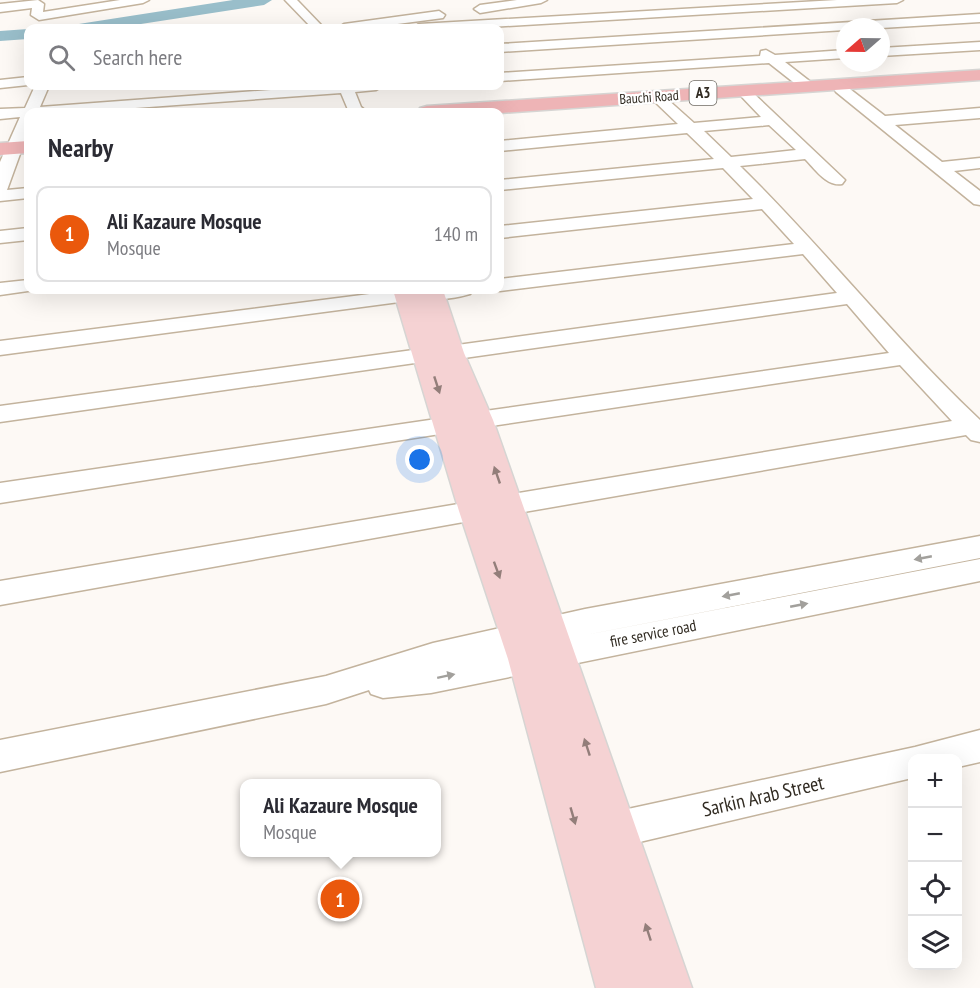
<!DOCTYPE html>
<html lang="en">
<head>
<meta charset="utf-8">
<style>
  body { margin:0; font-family:"PT Sans Narrow",sans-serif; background:#f2f2f3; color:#2b2b33 }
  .controls { position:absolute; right:18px; bottom:18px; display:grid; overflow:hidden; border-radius:12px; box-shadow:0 6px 24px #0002 }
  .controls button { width:54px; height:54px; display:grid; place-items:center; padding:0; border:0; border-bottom:2px solid #e1e1e2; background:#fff; color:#2b2b33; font:30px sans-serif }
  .compass { position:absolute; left:836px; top:18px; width:54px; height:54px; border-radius:50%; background:#fff; box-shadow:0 6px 24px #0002; rotate:250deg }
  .you { position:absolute; left:420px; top:460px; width:21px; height:21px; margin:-15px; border:4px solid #fff; border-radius:50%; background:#1a73e8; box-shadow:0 0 0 9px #1a73e833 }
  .badge { display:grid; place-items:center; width:39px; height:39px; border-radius:50%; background:#ea580c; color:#fff; font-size:20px; font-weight:700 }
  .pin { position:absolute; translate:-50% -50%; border:3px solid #fff; box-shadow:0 2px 6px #0006 }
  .popup { position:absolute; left:240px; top:779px; width:201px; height:78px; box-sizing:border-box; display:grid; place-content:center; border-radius:12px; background:#fff; filter:drop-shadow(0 2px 4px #0005); font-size:20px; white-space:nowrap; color:#7c7c81 }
  .popup b { font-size:22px; color:#2b2b33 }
  .popup::after { content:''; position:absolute; left:50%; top:100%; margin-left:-12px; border:12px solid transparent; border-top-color:#fff }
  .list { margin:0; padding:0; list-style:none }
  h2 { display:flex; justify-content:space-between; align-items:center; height:78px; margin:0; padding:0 24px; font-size:26px }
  h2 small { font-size:20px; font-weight:400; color:#7c7c81 }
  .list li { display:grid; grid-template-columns:39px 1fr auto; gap:18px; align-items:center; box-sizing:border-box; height:96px; margin:0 12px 12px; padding:0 12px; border:2px solid #e1e1e2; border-radius:12px }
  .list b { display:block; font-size:22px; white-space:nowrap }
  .list p { margin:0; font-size:20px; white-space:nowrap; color:#7c7c81 }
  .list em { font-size:20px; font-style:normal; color:#7c7c81 }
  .icon { flex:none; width:33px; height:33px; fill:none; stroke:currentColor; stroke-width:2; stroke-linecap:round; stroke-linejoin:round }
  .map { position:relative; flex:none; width:980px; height:988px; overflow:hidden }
  .search { position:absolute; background:#fff; box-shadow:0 6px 24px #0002; left:24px; top:24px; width:480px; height:66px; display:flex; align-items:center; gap:15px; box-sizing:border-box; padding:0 21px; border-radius:12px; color:#7c7c81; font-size:22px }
  .panel { position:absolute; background:#fff; box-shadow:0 6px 24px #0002; left:24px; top:108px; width:480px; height:186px; border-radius:12px }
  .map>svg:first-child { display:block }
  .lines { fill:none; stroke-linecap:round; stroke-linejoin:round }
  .river { fill:#99beca; fill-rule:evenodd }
  .minor-casing { stroke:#c3b39d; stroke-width:3 }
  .major-casing { stroke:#d6d5d3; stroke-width:3 }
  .highway-casing { stroke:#d6d5d3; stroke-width:3 }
  .minor { fill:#fff; fill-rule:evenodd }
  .major { fill:#f5d2d3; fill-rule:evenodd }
  .highway { fill:#eeb4b6; fill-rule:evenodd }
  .oneway { fill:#937e7a }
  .oneway2 { fill:#a2a09c }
  .labels { text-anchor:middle; stroke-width:4.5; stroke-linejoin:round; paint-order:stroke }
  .far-street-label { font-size:14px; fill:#312b22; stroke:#fff }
  .shield { fill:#fff; stroke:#6f6b64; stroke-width:1.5 }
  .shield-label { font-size:15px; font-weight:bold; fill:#312b22 }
  .street-label { font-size:16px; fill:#312b22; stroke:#fff }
  .near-street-label { font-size:20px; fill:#312b22; stroke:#fff }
</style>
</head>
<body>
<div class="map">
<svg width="980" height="988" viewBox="0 0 980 988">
  <rect width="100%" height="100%" fill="#fdf9f5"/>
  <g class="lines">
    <g class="river">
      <polygon points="233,0 272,0 264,5 115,28 76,28 79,24 85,23"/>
      <polygon points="28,29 28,39 0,41 0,31"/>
    </g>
    <defs>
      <g id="minor">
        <polygon points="38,0 44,4 43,12 120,0 149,0 143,3 39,20 31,15 32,8 0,12 0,4"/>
        <polygon points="285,0 297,0 324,28 312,28"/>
        <polygon points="517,0 547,0 541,3 480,13 474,9 480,5"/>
        <polygon points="837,0 903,0 897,3 474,28 413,28 419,24"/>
        <polygon points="439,11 445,15 443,18 367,28 338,28 344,24"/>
        <polygon points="980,14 980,22 881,28 845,27 845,30 500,52 500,44"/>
        <polygon points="980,42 980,50 881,56 881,48"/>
        <polygon points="766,50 775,55 845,50 845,58 785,62 812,83 814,86 812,89 802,89 769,63 500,81 500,73 760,56 761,51"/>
        <polygon points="28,77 28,85 0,88 0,80"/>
        <polygon points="841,85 846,86 885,116 980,108 980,118 895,125 942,162 980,158 980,168 954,171 980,191 980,205 974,204 836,92 834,89 836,86"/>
        <polygon points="35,86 49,86 40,107 325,86 383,86 376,90 355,92 361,107 367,112 349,112 341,93 80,112 28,112 28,132 7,190 28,188 28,198 0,201 0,162 20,117 0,119 0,109 25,108"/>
        <path d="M747,91l5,1 93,88 -3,4c-15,3 -27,-15 -37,-25l-65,7c83,81 155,174 240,254v22l-9,-2 -5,-5 -459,80 -10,-3 -4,-7 4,-7 10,-3 445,-74 -52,-56 -422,63 -9,-2 -3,-6 3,-6 9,-2 411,-59 -42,-49 -397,56 -8,-2 -3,-5 3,-5 8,-2 387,-53 -34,-39 -303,37 -7,-1h7v-11l294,-35 -32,-35 -262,29v-12l253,-27 -30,-31 -223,22v-10l214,-21 -27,-26 -187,18v-10l178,-17 -24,-23 7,-4 5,1 28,25 67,-6 -21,-22zM769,125l27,25 -65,7 -27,-26z"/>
        <polygon points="28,228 28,240 0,243 0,231"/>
        <polygon points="28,280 28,290 35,290 0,295 0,283"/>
        <polygon points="401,290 414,291 417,295 414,299 407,301 0,355 0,341"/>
        <path d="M424,290h49l-3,4c-14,4 -31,7 -45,3l-3,-4z"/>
        <polygon points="428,348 436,350 439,355 436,360 0,422 0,406"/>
        <polygon points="450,417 459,419 462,425 459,431 0,503 0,483"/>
        <polygon points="476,501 486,504 490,511 486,518 0,605 0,581"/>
        <polygon points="980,536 980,558 570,638 980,559 980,581 431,693 383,698 371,694 369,690 326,704 0,772 0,740 326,676 433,643 585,609"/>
        <polygon points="980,730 980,762 958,767 958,758 912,758 912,778 614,848 601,843 595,830 601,817 614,812 915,747"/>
      </g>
      <polygon id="major" points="393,290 443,290 464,353 493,420 692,988 596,988 508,659 459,511"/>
      <g id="highway">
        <polygon points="980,70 980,80 500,113 418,112 420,108 427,106"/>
        <polygon points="28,141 28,153 0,155 0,143"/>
      </g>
    </defs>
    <use href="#minor" class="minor-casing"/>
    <use href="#major" class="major-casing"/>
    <use href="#highway" class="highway-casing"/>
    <use href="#minor" class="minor"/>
    <use href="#major" class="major"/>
    <use href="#highway" class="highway"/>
  </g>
  <defs><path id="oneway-solid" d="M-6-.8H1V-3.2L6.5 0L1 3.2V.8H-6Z" transform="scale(1.5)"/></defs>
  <g class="oneway">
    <use href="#oneway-solid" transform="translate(437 385) rotate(72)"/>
    <use href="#oneway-solid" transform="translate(497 475) rotate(-109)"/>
    <use href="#oneway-solid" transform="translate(497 570) rotate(70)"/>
    <use href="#oneway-solid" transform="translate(587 747) rotate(-108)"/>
    <use href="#oneway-solid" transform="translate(573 816) rotate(74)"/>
    <use href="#oneway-solid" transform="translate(648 932) rotate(-108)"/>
  </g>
  <g class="oneway2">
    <use href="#oneway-solid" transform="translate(923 558) rotate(169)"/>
    <use href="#oneway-solid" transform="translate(731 595) rotate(169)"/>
    <use href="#oneway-solid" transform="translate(799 605) rotate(-11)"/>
    <use href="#oneway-solid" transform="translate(446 676) rotate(-12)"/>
  </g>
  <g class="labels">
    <g class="far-street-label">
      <text transform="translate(649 97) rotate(-4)" y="5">Bauchi Road</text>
    </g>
    <rect class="shield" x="689.5" y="81" width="27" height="24" rx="4.5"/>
    <g class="shield-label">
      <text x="703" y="98">A3</text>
    </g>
    <g class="street-label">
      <text transform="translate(653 633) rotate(-11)" y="6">fire service road</text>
    </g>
    <g class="near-street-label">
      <text transform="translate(763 796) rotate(-13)" y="7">Sarkin Arab Street</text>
    </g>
  </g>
</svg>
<div class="controls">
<button>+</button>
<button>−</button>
<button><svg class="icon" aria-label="locate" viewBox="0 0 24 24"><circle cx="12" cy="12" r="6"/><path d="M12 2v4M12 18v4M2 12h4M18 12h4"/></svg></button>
<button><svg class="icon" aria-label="layers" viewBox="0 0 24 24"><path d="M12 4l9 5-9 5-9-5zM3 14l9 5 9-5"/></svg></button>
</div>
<svg class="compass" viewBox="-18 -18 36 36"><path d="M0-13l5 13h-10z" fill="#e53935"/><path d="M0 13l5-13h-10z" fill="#7c7c81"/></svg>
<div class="you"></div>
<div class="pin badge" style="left:340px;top:899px">1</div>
<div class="popup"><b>Ali Kazaure Mosque</b>Mosque</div>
<div class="search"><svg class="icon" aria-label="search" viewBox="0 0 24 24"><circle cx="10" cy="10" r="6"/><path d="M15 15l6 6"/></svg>Search here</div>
<section class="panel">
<h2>Nearby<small></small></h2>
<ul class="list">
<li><span class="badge">1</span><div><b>Ali Kazaure Mosque</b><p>Mosque</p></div><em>140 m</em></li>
</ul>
</section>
</div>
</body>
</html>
